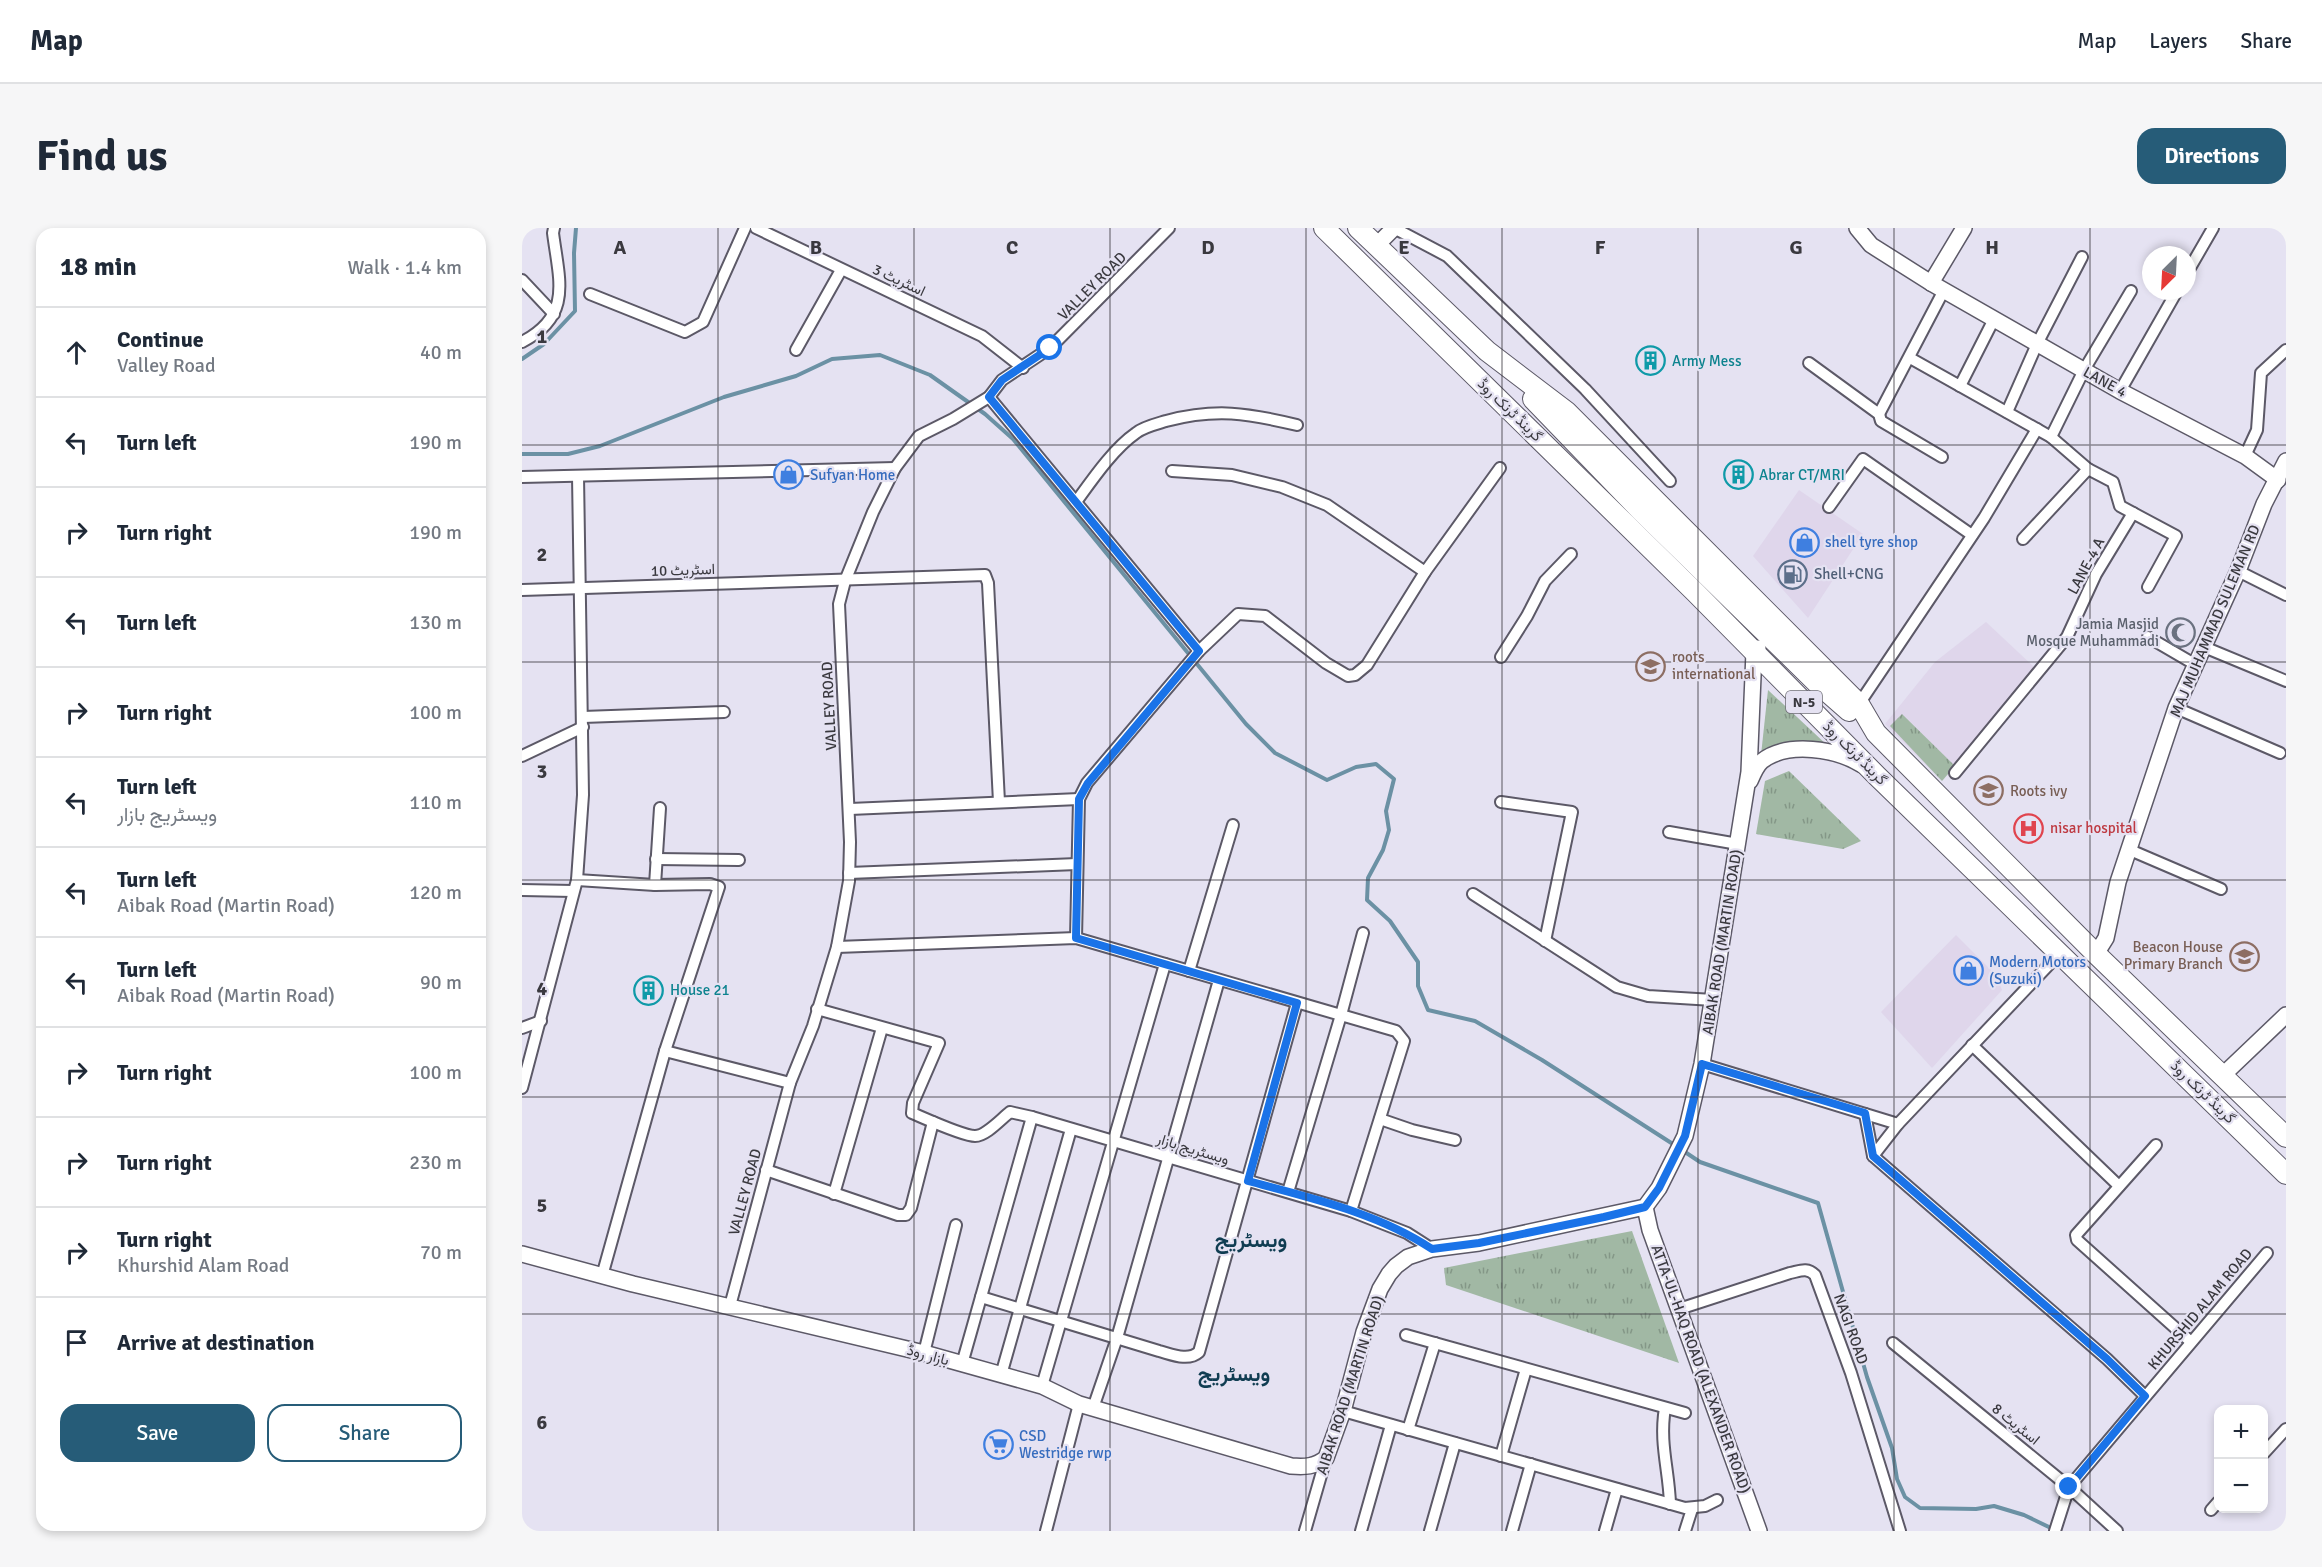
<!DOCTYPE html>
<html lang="en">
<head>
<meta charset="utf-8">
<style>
  body { margin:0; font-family:Signika,Vazirmatn,sans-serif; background:#f6f6f7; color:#1f2937 }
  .controls { position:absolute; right:18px; bottom:18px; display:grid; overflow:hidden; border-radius:12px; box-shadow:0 3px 9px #0003 }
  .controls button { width:54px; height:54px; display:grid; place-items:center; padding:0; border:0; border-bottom:2px solid #e0e1e3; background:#fff; color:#1f2937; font:30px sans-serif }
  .compass { position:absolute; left:1620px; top:18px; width:54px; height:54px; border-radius:50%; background:#fff; box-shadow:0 3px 9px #0003; rotate:204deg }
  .stop { position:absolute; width:18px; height:18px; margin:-14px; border:4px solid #1a73e8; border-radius:50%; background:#fff }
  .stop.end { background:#1a73e8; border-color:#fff; box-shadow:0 2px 6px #0008 }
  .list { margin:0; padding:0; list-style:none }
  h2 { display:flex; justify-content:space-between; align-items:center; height:78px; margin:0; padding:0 24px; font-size:26px }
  h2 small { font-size:20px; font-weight:400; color:#747a83 }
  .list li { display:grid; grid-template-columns:39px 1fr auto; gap:18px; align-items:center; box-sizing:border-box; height:90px; padding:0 24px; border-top:2px solid #e0e1e3 }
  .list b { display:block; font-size:22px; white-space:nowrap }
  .list p { margin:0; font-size:20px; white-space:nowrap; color:#747a83 }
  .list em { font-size:20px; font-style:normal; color:#747a83 }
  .actions { display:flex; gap:12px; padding:18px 24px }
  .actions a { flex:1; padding:14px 0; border:2px solid #265c78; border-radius:18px; text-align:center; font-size:21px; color:#265c78 }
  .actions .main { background:#265c78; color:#fff }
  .icon { flex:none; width:33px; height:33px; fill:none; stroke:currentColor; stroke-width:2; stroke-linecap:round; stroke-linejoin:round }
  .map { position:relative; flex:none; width:1764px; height:1303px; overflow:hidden; border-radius:18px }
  header { display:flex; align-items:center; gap:36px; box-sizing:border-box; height:84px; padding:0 30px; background:#fff; border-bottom:2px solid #e0e1e3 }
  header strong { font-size:28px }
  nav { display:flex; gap:33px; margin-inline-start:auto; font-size:21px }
  .intro { display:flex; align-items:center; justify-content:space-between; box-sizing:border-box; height:144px; padding:0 36px }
  h1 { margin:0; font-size:42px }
  .button { padding:15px 27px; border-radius:18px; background:#265c78; color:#fff; font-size:21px; font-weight:700 }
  main { display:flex; gap:36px; padding:0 36px }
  aside { flex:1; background:#fff; border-radius:18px; box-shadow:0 3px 9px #0003 }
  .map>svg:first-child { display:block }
  .commercial { fill:#dfd6eb }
  .park { fill:url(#park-tufts) }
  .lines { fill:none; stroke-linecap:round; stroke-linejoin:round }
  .stream { stroke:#6b91a4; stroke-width:4 }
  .street-casing { stroke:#5c5967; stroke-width:14 }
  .secondary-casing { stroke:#5c5967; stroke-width:18 }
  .highway-casing { stroke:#5c5967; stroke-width:22 }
  .street { stroke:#fff; stroke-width:10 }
  .secondary { stroke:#fff; stroke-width:15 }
  .highway { stroke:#fff; stroke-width:20 }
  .route { stroke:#1a73e8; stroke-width:8 }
  .grid { fill:none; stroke:#3a393f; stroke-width:1.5; stroke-opacity:0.55 }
  .labels { text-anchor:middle; stroke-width:4.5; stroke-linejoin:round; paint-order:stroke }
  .shield { fill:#e5e2f2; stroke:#6d6c75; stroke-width:1.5 }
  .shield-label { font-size:14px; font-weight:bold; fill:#3a393f }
  .street-label { font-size:15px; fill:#3a393f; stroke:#e5e2f2 }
  .culture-label { font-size:15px; fill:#0d838f; stroke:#e5e2f2; text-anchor:start }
  .shop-label { font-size:15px; fill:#366cbe; stroke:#e5e2f2; text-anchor:start }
  .service-label { font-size:15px; fill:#4e5e75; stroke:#e5e2f2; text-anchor:start }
  .worship-label { font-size:15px; fill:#5b616d; stroke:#e5e2f2; text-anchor:end }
  .education-label { font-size:15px; fill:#785e54; stroke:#e5e2f2; text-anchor:start }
  .health-label { font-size:15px; fill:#be3a42; stroke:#e5e2f2; text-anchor:start }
  .district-label { font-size:21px; font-weight:bold; fill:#103d52; stroke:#e5e2f2 }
  .grid-label { font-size:20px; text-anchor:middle; font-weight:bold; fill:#3a393f; stroke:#e5e2f2; stroke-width:4.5; stroke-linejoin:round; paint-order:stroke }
</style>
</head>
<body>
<header>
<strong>Map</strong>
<nav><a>Map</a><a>Layers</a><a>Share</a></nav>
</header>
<div class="intro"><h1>Find us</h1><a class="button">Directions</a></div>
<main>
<aside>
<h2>18 min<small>Walk · 1.4 km</small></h2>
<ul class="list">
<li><svg class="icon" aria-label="ahead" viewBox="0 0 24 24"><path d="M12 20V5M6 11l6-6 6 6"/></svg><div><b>Continue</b><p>Valley Road</p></div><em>40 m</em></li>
<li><svg class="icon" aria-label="left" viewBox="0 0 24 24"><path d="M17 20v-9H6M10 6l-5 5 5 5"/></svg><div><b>Turn left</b></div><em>190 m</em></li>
<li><svg class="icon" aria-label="right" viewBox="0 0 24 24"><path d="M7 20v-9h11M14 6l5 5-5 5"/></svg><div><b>Turn right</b></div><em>190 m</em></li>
<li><svg class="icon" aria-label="left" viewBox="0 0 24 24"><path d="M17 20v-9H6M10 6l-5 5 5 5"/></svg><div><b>Turn left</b></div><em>130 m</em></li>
<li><svg class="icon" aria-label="right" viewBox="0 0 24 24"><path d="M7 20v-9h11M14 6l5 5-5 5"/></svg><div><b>Turn right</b></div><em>100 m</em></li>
<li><svg class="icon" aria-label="left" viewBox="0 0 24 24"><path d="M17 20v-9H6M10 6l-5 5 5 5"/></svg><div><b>Turn left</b><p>ویسٹریج بازار</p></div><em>110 m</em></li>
<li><svg class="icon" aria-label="left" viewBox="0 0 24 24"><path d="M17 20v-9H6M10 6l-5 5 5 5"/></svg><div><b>Turn left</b><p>Aibak Road (Martin Road)</p></div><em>120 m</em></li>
<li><svg class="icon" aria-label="left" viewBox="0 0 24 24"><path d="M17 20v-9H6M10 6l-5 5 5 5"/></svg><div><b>Turn left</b><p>Aibak Road (Martin Road)</p></div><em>90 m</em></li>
<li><svg class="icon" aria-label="right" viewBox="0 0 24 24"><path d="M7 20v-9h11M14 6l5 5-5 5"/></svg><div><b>Turn right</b></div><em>100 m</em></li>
<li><svg class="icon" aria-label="right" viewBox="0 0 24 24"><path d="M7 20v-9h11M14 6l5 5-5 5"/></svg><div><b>Turn right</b></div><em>230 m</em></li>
<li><svg class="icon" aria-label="right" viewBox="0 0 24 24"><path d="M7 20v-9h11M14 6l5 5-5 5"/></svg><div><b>Turn right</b><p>Khurshid Alam Road</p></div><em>70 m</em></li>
<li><svg class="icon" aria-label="arrive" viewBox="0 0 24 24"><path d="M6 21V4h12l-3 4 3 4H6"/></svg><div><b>Arrive at destination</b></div></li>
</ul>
<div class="actions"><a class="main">Save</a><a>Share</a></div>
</aside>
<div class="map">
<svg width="1764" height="1303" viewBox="0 0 1764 1303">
  <defs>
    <pattern id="park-tufts" width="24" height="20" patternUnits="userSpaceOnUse" patternTransform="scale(1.5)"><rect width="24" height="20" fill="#a1b8a4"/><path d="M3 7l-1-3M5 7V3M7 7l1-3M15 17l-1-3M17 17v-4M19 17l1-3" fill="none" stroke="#849787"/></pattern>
  </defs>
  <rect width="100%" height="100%" fill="#e5e2f2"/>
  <g class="commercial">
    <polygon points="1277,262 1341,306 1286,390 1231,328"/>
    <polygon points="1464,394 1512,439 1420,553 1363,496 1413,434"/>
    <polygon points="1434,707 1474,747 1480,762 1410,840 1359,784"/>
  </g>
  <g class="park">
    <polygon points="1246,462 1306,518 1239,527"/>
    <polygon points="1380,486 1433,538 1420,553 1368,498"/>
    <polygon points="1267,543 1339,613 1321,621 1234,606 1243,553"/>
    <polygon points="1110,1003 1157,1135 924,1057 922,1040"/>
  </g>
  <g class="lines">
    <g class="stream">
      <polyline points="0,131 22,116 53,83 52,25 54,0"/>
      <polyline points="0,226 46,226 78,218 202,169 274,148 310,131 358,127 408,147 463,186 491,211 724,496 753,525 805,552 834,539 854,536 872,551 864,583 867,602 861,622 846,650 845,672 868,693 896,734 896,758 906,782 953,793 1020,832 1154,918"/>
      <polyline points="1160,922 1178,934 1296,975 1345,1149 1370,1220 1375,1251 1383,1269 1398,1280 1454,1281 1472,1278 1502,1287 1531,1301"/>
    </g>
    <defs>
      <g id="street">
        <polyline points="234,0 460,108 501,140"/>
        <polyline points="872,0 925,28 1063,161 1148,253"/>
        <polyline points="1665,45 1691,0"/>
        <polyline points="0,52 32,86"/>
        <polyline points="68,66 163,104 181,94 223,0"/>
        <path d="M0,114c51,-26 37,-62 31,-109l1,-5"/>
        <polyline points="274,122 319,42"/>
        <polyline points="1388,130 1529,209 1566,241 1591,254 1598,278 1611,285"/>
        <polyline points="1287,135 1357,186 1359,193 1420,229"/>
        <polyline points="1438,158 1472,91"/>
        <polyline points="1598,163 1655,63"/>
        <polyline points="467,169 677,423"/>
        <polyline points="1485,184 1515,116 1560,29"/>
        <polyline points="1357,186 1422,62"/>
        <polyline points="1529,209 1562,142 1609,63"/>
        <polyline points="1723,228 1735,202 1739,145 1764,122"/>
        <polyline points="650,243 710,247 760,259 805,277 903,344"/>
        <polyline points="0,249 373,240"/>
        <path d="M554,274c16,-22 37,-53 60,-69 7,-6 20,-9 30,-12 50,-13 81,-8 131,4"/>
        <polyline points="1307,279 1341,231 1450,307"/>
        <polyline points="1501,311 1566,241"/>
        <polyline points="1716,343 1764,367"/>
        <polyline points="0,362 463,347 466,355 477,574"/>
        <polyline points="1626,409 1674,437"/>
        <polyline points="1682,419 1764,453"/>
        <polyline points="979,429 1005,388 1023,353 1049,326"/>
        <polyline points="1337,476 1462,290 1515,201"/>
        <polyline points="1654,480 1758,525"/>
        <polyline points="61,489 202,484"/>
        <polyline points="0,528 61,499"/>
        <polyline points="1433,545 1545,409 1574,346 1611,285 1654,308 1626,359"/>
        <polyline points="979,574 1050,584 1023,713"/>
        <polyline points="328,581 557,571"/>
        <polyline points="1147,604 1216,616"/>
        <polyline points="1608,622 1699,661"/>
        <polyline points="134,631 217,632"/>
        <polyline points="327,645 555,636"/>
        <polyline points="55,652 133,657 188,656 197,659 143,823 80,1048"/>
        <polyline points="133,657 138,580"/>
        <polyline points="0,662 51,663"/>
        <polyline points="951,666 1095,759 1126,768 1191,772"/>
        <polyline points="554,710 557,571 565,555 677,423 716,386 743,388 804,435 826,448 833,447 845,437 903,344 978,240"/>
        <polyline points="315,719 554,710 874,803 882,813 829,983"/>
        <polyline points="667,743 711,597"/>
        <path d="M295,781l122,34 -26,60 -1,10c12,5 51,23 63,23 11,0 26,-17 35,-24l22,5 319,94 56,22 25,16"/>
        <polyline points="0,800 19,793"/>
        <polyline points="1450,817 1597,958"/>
        <polyline points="143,823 268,855"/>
        <polyline points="1180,836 1376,896"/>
        <polyline points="0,860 55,652 61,567 56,248"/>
        <polyline points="1343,886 1351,928 1585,1131 1623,1168"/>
        <polyline points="858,891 890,902 933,912"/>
        <polyline points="1634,917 1554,1007 1555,1012 1669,1114"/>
        <polyline points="1351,928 1376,896 1538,725"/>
        <polyline points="244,942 376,987 384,987 389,980 411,894"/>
        <polyline points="766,964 819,787 841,705"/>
        <polyline points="312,966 360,800"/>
        <path d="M459,1069l178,54c12,3 29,11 40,1l98,-349"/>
        <polyline points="208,1078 268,855 291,798 315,719 327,653 328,614 317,376 323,353 351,284 373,240 397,208 431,191 467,169 480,152 528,120 647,0"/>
        <path d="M1157,1081l111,-36c10,-2 17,-6 25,2l36,98 49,158"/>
        <polyline points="884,1107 1163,1185"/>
        <polyline points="1371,1115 1547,1259 1595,1303"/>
        <polyline points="402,1125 434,997"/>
        <polyline points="440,1136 510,889"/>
        <polyline points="479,1147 549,901"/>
        <polyline points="520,1158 643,736"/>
        <polyline points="571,1180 595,1110 697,752"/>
        <path d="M1143,1180c-6,35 4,62 5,96"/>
        <polyline points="821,1183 1163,1280 1183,1278 1195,1272"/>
        <polyline points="886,1202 913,1115"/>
        <polyline points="1742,1225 1764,1201"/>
        <polyline points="979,1228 1004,1141"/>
        <polyline points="1689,1282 1696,1274"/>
        <polyline points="524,1303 557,1176"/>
        <polyline points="783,1303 804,1230"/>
        <polyline points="839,1303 869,1197"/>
        <polyline points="908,1303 933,1215"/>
        <polyline points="990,1303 1009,1236"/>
        <polyline points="1083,1303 1095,1261"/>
        <polyline points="1163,1303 1170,1281"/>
        <polyline points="1533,1303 1547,1259 1745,1025"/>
      </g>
      <g id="secondary">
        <polyline points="1335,0 1349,17 1409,55 1598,163 1723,228 1756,252"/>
        <polyline points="854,18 872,0"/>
        <polyline points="1409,55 1442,0"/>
        <path d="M1228,553c3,-7 7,-16 12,-20 26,-20 75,-12 100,4"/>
        <polyline points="1574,726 1584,710 1596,654 1654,480 1716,343 1742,276 1764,233"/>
        <polyline points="1700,848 1764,787"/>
        <polyline points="1123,979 1128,1002 1237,1303"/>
        <path d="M0,1026l111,30 291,69 118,33 37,18 212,62c14,1 24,1 35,-8l17,-47 21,-79 16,-43 9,-15 7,-8 12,-9 24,-8 47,-6 166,-36 14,-19 26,-52 17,-72 47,-292 5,-120 4,-4"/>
      </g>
      <g id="highway">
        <polyline points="802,0 1173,364 1355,548 1764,946"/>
        <polyline points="836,0 965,123 1045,184 1337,476 1354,505 1574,726 1764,909"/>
        <polyline points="1011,171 1118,282 1295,455 1327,483"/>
      </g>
    </defs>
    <use href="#street" class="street-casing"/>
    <use href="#secondary" class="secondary-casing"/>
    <use href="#highway" class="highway-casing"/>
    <use href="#street" class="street"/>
    <use href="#secondary" class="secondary"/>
    <use href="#highway" class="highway"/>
  </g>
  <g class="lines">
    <path class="route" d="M528,120l-48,32 -13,17 210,254 -111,132 -9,16 -3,139 221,65 -49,178c63,17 130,32 184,68l47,-6 125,-26 41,-10 14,-19 26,-52 17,-72 163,49 8,43 234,203 38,37 -76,91"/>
  </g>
  <path class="grid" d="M196,0v1303M392,0v1303M588,0v1303M784,0v1303M980,0v1303M1176,0v1303M1372,0v1303M1568,0v1303M0,217h1764M0,434h1764M0,652h1764M0,869h1764M0,1086h1764"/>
  <defs>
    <symbol id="building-ring" viewBox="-11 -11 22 22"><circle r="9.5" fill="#e5e2f2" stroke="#0f9aa8" stroke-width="1.5"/><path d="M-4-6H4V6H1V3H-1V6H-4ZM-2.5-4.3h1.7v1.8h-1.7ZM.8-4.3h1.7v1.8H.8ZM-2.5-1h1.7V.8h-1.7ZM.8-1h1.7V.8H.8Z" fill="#0f9aa8"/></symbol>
    <symbol id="shop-ring" viewBox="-11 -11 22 22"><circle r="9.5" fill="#e5e2f2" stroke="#3f7fe0" stroke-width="1.5"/><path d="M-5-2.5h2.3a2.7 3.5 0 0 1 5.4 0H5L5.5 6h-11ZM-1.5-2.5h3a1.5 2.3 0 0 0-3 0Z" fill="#3f7fe0"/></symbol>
    <symbol id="fuel-ring" viewBox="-11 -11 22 22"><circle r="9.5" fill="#e5e2f2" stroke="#5c6f8a" stroke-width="1.5"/><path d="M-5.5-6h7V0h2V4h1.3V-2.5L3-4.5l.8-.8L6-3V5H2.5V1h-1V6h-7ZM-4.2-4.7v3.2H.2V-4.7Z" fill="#5c6f8a"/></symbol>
    <symbol id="mosque-ring" viewBox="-11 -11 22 22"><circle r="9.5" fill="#e5e2f2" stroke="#6b7280" stroke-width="1.5"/><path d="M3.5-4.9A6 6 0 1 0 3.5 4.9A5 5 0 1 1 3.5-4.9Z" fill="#6b7280"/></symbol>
    <symbol id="school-ring" viewBox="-11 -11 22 22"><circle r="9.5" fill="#e5e2f2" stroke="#8d6e63" stroke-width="1.5"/><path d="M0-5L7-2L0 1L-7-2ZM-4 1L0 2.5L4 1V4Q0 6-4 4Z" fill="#8d6e63"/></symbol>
    <symbol id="hospital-ring" viewBox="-11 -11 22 22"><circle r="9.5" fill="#e5e2f2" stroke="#e0444e" stroke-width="1.5"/><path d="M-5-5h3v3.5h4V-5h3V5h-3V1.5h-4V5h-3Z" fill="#e0444e"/></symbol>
    <symbol id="supermarket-ring" viewBox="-11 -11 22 22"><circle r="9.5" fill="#e5e2f2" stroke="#3f7fe0" stroke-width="1.5"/><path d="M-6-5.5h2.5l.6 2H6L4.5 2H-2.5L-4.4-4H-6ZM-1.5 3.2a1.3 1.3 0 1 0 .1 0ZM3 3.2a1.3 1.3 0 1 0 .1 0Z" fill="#3f7fe0"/></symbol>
  </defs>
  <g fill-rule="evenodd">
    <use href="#building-ring" x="1112" y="116" width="33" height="33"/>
    <use href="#shop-ring" x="250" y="230" width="33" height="33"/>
    <use href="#building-ring" x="1200" y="230" width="33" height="33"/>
    <use href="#shop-ring" x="1266" y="298" width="33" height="33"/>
    <use href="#fuel-ring" x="1254" y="330" width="33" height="33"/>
    <use href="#mosque-ring" x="1642" y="388" width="33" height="33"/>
    <use href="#school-ring" x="1112" y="422" width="33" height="33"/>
    <use href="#school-ring" x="1450" y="546" width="33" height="33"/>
    <use href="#hospital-ring" x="1490" y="584" width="33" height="33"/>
    <use href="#school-ring" x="1706" y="712" width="33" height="33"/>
    <use href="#shop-ring" x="1430" y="726" width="33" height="33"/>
    <use href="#building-ring" x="110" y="746" width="33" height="33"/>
    <use href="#supermarket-ring" x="460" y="1200" width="33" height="33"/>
  </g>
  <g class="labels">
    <rect class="shield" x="1264" y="463" width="36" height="22" rx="4.5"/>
    <g class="shield-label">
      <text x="1282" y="479">N-5</text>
    </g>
    <g class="street-label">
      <text transform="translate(377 52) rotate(25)" y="5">اسٹریٹ 3</text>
      <text transform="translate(570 58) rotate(-45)" y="5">VALLEY ROAD</text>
      <text transform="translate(1583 154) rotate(29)" y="5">LANE 4</text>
      <text transform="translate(988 182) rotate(44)" y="5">گرینڈ ٹرنک روڈ</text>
      <text transform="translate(1564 338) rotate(-62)" y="5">LANE-4 A</text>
      <text transform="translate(161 342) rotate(-2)" y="5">اسٹریٹ 10</text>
      <text transform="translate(1693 393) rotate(-67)" y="5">MAJ MUHAMMAD SULEMAN RD</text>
      <text transform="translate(307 478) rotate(-93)" y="5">VALLEY ROAD</text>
      <text transform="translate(1333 525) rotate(45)" y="5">گرینڈ ٹرنک روڈ</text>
      <text transform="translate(1200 714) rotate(-81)" y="5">AIBAK ROAD (MARTIN ROAD)</text>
      <text transform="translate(1681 864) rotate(44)" y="5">گرینڈ ٹرنک روڈ</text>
      <text transform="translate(671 921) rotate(17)" y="5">ویسٹریج بازار</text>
      <text transform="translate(223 964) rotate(-75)" y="5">VALLEY ROAD</text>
      <text transform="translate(1678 1081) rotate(-50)" y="5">KHURSHID ALAM ROAD</text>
      <text transform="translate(1329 1101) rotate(70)" y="5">NAGI ROAD</text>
      <text transform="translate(406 1127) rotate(15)" y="5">بازار روڈ</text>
      <text transform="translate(1179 1141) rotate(70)" y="5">ATTA-UL-HAQ ROAD (ALEXANDER ROAD)</text>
      <text transform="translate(828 1157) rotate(-72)" y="5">AIBAK ROAD (MARTIN ROAD)</text>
      <text transform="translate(1494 1196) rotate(39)" y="5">اسٹریٹ 8</text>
    </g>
    <g class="culture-label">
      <text x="1150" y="138">Army Mess</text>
      <text x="1237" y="252">Abrar CT/MRI</text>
      <text x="148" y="767">House 21</text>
    </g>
    <g class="shop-label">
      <text x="288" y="252">Sufyan Home</text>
      <text x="1303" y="319">shell tyre shop</text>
      <text x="1467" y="739">Modern Motors<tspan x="1467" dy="17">(Suzuki)</tspan></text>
      <text x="497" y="1213">CSD<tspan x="497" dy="17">Westridge rwp</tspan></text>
    </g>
    <g class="service-label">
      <text x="1292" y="351">Shell+CNG</text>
    </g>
    <g class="worship-label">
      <text x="1637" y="401">Jamia Masjid<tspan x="1637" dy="17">Mosque Muhammadi</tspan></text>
    </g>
    <g class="education-label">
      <text x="1150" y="434">roots<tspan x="1150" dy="17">international</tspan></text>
      <text x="1488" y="568">Roots ivy</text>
      <text x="1701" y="724" text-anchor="end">Beacon House<tspan x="1701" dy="17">Primary Branch</tspan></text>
    </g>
    <g class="health-label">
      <text x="1528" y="605">nisar hospital</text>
    </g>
    <g class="district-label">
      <text x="729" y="1019">ویسٹریج</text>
      <text x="712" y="1153">ویسٹریج</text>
    </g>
  </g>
  <g class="grid-label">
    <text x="98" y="26">A</text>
    <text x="294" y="26">B</text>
    <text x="490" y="26">C</text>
    <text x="686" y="26">D</text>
    <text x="882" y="26">E</text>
    <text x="1078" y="26">F</text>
    <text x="1274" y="26">G</text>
    <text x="1470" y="26">H</text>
    <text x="20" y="115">1</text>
    <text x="20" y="333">2</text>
    <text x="20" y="550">3</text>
    <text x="20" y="767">4</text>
    <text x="20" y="984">5</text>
    <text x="20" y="1201">6</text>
  </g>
</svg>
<div class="controls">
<button>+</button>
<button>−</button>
</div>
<svg class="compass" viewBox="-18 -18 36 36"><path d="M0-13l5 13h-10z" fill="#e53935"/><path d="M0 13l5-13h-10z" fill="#747a83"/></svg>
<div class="stop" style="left:528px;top:120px"></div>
<div class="stop end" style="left:1547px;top:1259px"></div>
</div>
</main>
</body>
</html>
